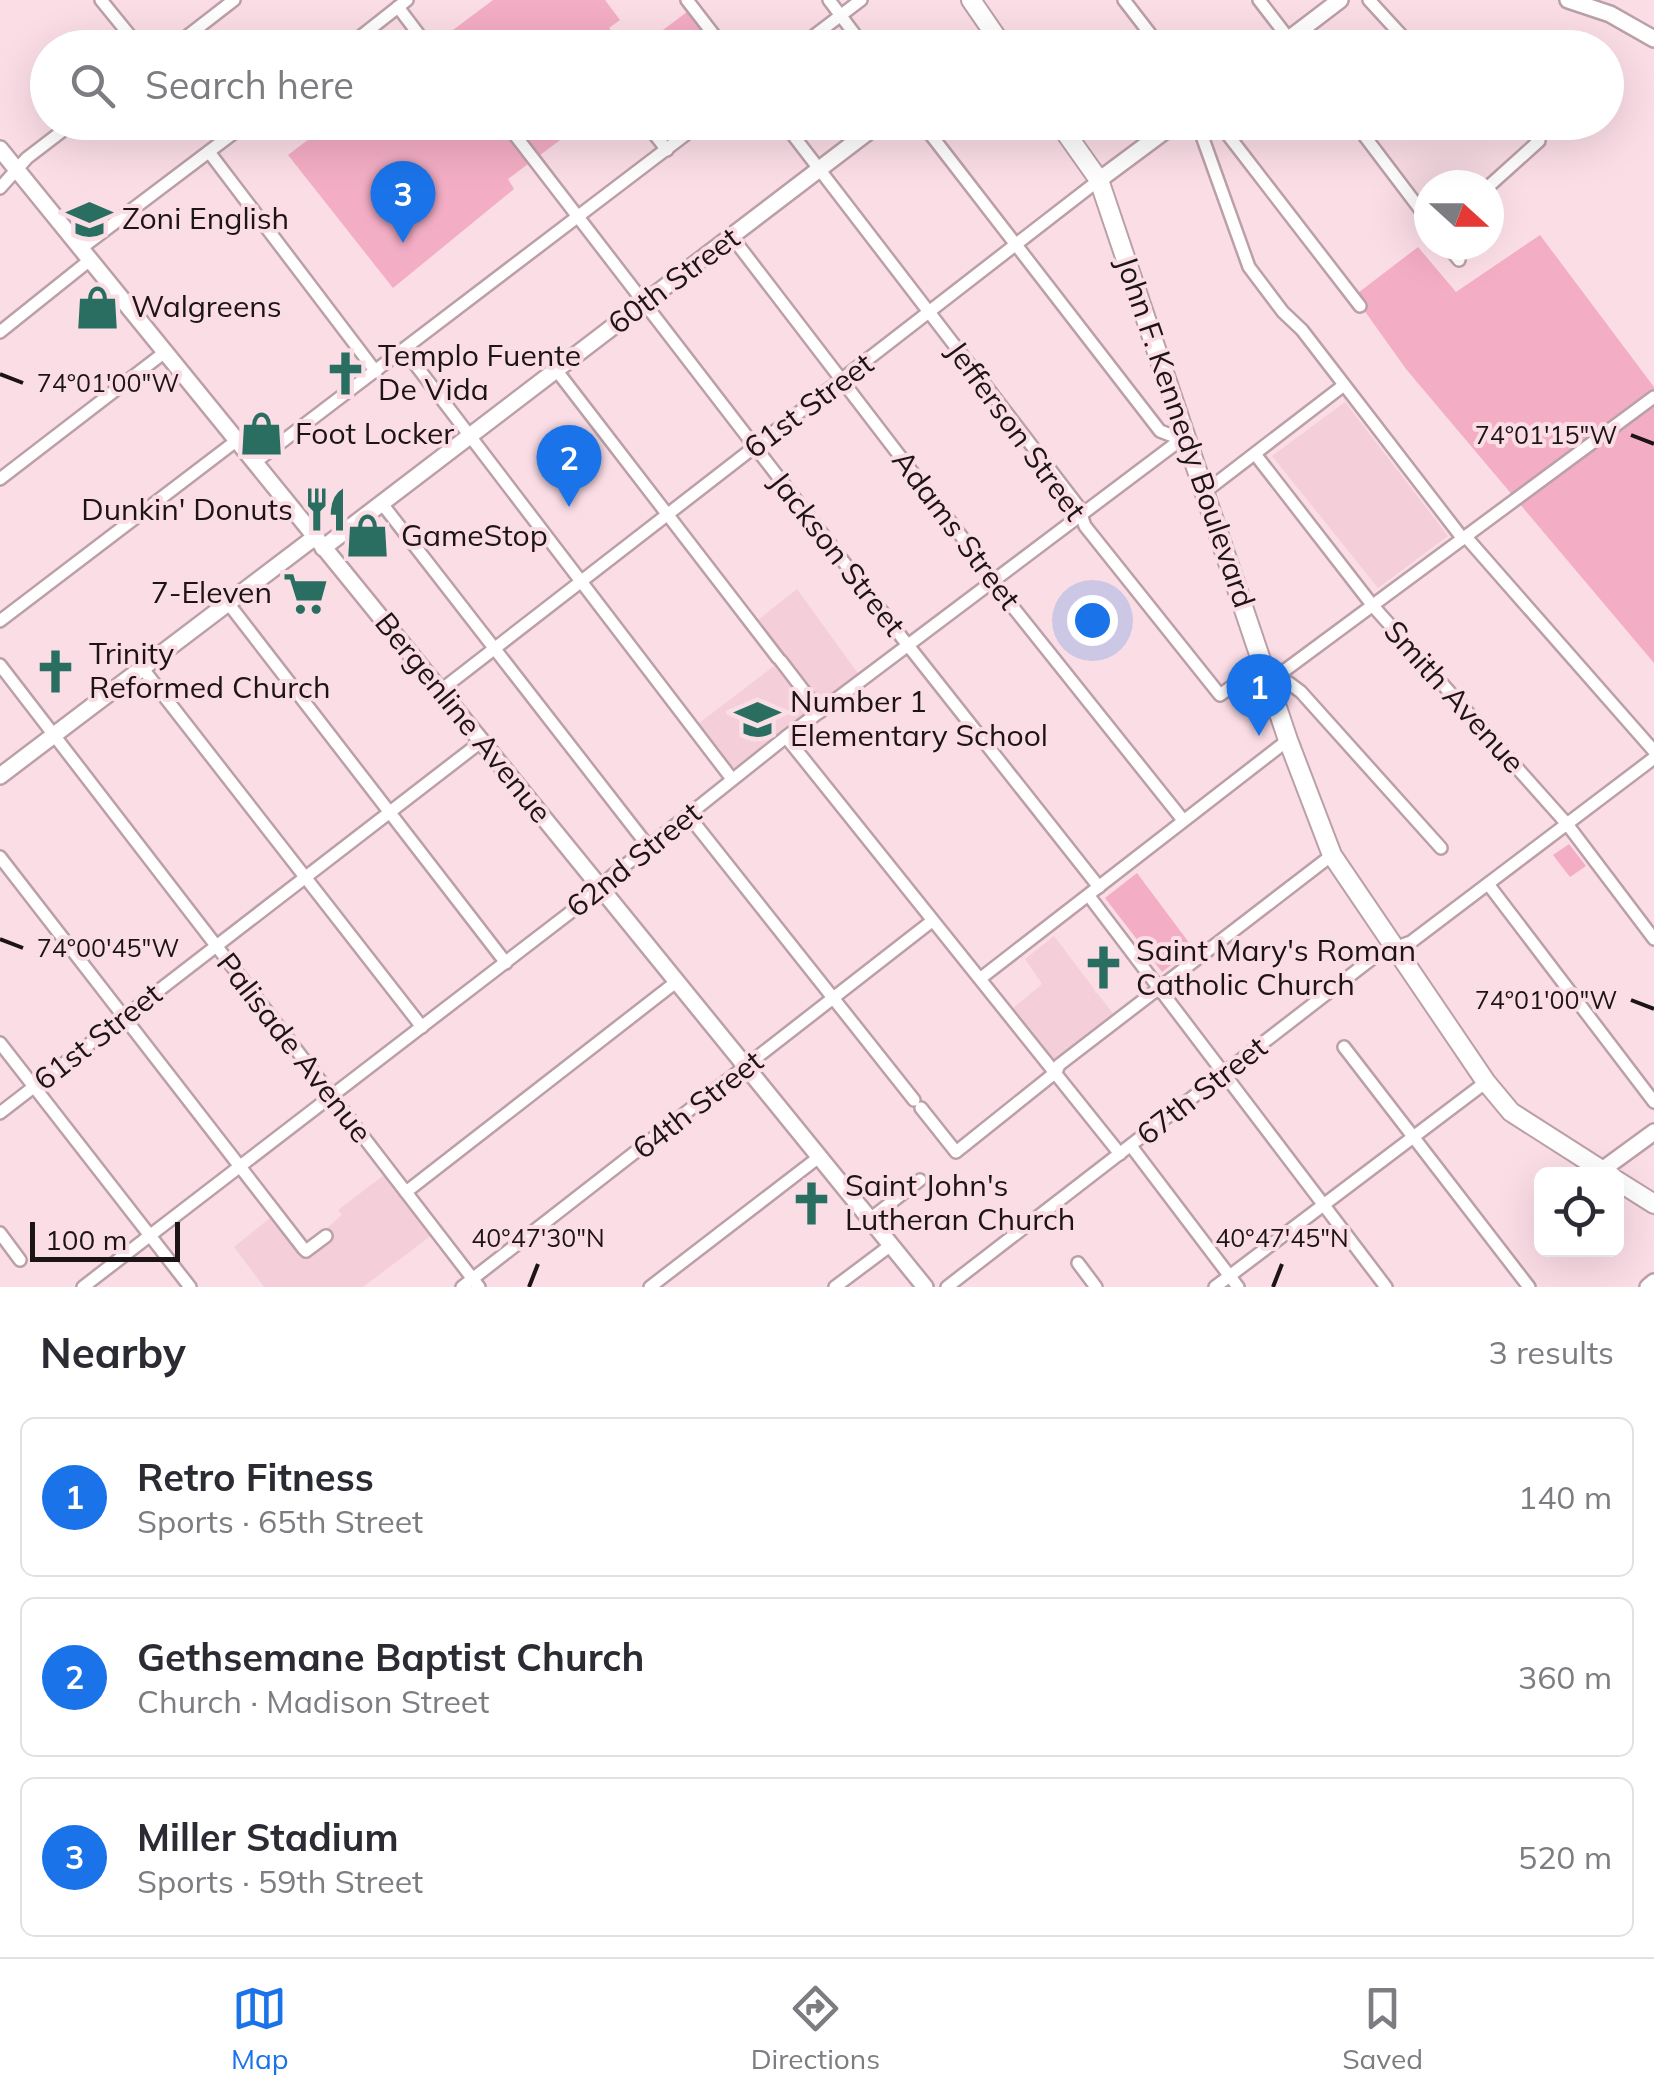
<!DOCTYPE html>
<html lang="en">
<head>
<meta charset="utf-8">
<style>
  body { margin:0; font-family:Mulish,sans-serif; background:#f2f2f3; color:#2b2b33 }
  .controls { position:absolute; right:30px; bottom:30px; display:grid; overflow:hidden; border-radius:15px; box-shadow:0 10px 40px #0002 }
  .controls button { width:90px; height:90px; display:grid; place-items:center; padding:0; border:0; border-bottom:2px solid #e1e1e2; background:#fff; color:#2b2b33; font:50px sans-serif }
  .compass { position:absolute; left:1414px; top:170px; width:90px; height:90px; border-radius:50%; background:#fff; box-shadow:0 10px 40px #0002; rotate:111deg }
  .scale { position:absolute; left:30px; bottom:25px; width:150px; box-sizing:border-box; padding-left:10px; border:5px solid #1d1417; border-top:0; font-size:28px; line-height:35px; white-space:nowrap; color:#1d1417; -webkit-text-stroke:8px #fbdde6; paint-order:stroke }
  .you { position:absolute; left:1092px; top:620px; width:35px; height:35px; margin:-25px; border:8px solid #fff; border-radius:50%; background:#1a73e8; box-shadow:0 0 0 15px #1a73e833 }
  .badge { display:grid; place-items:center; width:65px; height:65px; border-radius:50%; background:#1a73e8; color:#fff; font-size:32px; font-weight:700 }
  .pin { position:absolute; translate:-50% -82px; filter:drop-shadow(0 2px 5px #0008) }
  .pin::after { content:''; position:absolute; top:52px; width:35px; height:30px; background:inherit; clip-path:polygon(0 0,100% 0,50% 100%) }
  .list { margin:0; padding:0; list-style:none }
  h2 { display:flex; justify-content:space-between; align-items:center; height:130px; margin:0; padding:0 40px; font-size:42px }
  h2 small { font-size:32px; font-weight:400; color:#7c7c81 }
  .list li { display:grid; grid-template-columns:65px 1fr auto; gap:30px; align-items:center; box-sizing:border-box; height:160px; margin:0 20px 20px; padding:0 20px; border:2px solid #e1e1e2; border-radius:15px }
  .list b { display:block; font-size:38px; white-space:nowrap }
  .list p { margin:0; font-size:32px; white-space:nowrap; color:#7c7c81 }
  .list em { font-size:32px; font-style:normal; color:#7c7c81 }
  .icon { flex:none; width:55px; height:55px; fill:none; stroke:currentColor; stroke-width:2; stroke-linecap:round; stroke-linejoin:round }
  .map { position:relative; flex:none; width:1654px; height:1287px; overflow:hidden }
  .search { position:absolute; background:#fff; box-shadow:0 10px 40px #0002; left:30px; right:30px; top:30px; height:110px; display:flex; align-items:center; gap:25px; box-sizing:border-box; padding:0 35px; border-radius:55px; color:#7c7c81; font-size:38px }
  .sheet { height:670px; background:#fff }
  nav { display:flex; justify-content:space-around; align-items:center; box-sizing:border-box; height:140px; border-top:2px solid #e1e1e2; background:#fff; font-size:28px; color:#7c7c81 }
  nav a { display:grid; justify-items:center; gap:5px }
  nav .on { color:#1a73e8 }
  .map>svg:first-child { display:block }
  .built { fill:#f4cfda }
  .green { fill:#f3adc4 }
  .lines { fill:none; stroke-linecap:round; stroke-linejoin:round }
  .street-casing { stroke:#bca0a8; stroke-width:16 }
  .secondary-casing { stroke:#bca0a8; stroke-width:20 }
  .primary-casing { stroke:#bca0a8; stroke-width:22 }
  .street { stroke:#fff; stroke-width:11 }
  .secondary { stroke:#fff; stroke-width:15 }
  .primary { stroke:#fff; stroke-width:18 }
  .ticks { fill:none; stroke:#1d1417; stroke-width:4 }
  .labels { text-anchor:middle; stroke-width:8; stroke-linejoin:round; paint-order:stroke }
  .poi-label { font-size:30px; fill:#1d1417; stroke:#fbdde6; text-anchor:start }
  .street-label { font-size:30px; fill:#1d1417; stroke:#fbdde6 }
  .ticks-label { font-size:25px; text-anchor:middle; fill:#1d1417; stroke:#fbdde6; stroke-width:8; stroke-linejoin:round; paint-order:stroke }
</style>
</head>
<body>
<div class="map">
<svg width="1654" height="1287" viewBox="0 0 1654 1287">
  <rect width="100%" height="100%" fill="#fbdde6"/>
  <g class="built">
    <polygon points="1345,402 1448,536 1378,588 1272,456"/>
    <polygon points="797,589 862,679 820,710 753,624"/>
    <polygon points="779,662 818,712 734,778 694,727"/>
    <polygon points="1054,936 1114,1015 1054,1063 1012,1009 1042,984 1025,959"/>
    <polygon points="388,1172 432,1235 363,1287 264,1287 234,1247 276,1213 303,1248 342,1215 338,1210"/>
  </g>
  <g class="green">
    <polygon points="493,0 605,0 620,20 609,28 624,47 429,48"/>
    <polygon points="687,12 703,33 683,47 640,47"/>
    <polygon points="330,123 583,123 508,179 514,189 393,288 288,155"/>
    <polygon points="1540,235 1654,387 1654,663 1406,369 1354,296 1418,247 1456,292"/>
    <polygon points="1569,844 1586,866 1570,877 1553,855"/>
    <polygon points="1137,873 1193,948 1162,972 1105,898"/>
  </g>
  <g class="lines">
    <defs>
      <g id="street">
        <polyline points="101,0 140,48"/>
        <polyline points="687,0 724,48"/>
        <polyline points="829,0 865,48"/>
        <polyline points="1124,0 1161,48"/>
        <polyline points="1259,0 1296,48"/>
        <polyline points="1369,0 1413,48"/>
        <polyline points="398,7 429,48"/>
        <polyline points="172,48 234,0"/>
        <polyline points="346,48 407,0"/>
        <polyline points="798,48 861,0"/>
        <polyline points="505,122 903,639 1099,887"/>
        <polyline points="645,122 667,150"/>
        <polyline points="783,122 1078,506 1085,526 1220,695 1263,664"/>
        <polyline points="921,122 1160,431 1173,436 1187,435"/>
        <polyline points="1197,122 1249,267 1283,312 1302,330 1463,539"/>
        <polyline points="1218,122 1360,306"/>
        <polyline points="1354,122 1429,221"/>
        <polyline points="209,152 376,372"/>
        <polyline points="1489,186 1539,141 1521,122"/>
        <polyline points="0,188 27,158 74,122"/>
        <polyline points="732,237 978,558 1000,591 1183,820"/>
        <polyline points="1447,245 1459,260"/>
        <polyline points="80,249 248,122"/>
        <polyline points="0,332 90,260"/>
        <polyline points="405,351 732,779"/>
        <polyline points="557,371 778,658"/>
        <polyline points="1255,454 1373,606 1567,824 1654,939"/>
        <polyline points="254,463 702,122"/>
        <polyline points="0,479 165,352"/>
        <polyline points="1206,491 1344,385"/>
        <polyline points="383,505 648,846"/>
        <polyline points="1466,537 1654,751"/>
        <polyline points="228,603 506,963"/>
        <polyline points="0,621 236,441"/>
        <polyline points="781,661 820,712"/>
        <polyline points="0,665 479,1287"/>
        <polyline points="143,669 422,1027"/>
        <polyline points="1269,682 1654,397"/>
        <polyline points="1269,682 1289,683 1301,692 1441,848"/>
        <polyline points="441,690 1099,180"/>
        <polyline points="786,737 1120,1154"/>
        <polyline points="688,815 914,1100"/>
        <polyline points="0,857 303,1248 306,1251 326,1236"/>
        <polyline points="1488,884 1654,1102"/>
        <polyline points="1089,896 1386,1287"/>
        <polyline points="981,978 1288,740"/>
        <polyline points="0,1043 190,1287"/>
        <polyline points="1344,1047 1529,1287"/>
        <polyline points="921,1108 956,1152 1056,1072 1059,1065 1332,855"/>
        <polyline points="0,1113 482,741"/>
        <polyline points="1131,1146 1238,1287"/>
        <polyline points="406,1192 676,982"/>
        <polyline points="870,1219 920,1180"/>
        <polyline points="0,1233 20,1260"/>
        <polyline points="1078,1263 1096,1287"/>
        <polyline points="83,1287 589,898 613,875 786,737 1187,435"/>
        <polyline points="462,1287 932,921"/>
        <polyline points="650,1287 819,1157"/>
        <polyline points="835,1287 891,1245"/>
        <polyline points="947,1287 1378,954 1411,942 1654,758"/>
        <polyline points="1215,1287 1486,1082"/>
      </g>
      <g id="secondary">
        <polyline points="1568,0 1610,14 1654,39"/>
        <polyline points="976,48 994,33"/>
        <polyline points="1277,48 1340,0"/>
        <polyline points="0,149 925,1287"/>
        <polyline points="1099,180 1177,122"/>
        <polyline points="323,548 881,122"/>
        <polyline points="0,776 315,537"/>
        <polyline points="1602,1170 1654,1132"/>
        <polyline points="1648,1287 1654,1282"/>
      </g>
      <g id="primary">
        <polyline points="971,0 1004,48"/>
        <polyline points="1058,122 1099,180 1288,740 1332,855 1486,1082 1511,1112 1608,1174"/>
        <polyline points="1616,1180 1654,1204"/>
      </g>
    </defs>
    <use href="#street" class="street-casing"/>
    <use href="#secondary" class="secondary-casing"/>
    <use href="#primary" class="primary-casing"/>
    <use href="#street" class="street"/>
    <use href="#secondary" class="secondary"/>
    <use href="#primary" class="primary"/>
  </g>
  <path class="ticks" d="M0,374l23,9M1631,435l23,9M0,939l23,9M1631,1000l23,9M529,1287l9,-23M1273,1287l9,-23"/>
  <defs>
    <symbol id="school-bare" viewBox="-9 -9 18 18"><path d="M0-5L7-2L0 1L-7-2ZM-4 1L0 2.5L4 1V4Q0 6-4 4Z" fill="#296e60" stroke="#fbdde6" stroke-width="2.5" paint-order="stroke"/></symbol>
    <symbol id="shop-bare" viewBox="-9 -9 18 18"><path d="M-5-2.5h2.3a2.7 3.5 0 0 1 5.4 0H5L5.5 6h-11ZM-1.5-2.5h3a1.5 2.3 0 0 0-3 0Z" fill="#296e60" stroke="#fbdde6" stroke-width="2.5" paint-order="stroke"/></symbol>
    <symbol id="church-bare" viewBox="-9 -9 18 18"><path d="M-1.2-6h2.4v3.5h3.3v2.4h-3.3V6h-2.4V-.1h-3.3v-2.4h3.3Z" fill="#296e60" stroke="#fbdde6" stroke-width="2.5" paint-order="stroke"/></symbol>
    <symbol id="restaurant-bare" viewBox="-9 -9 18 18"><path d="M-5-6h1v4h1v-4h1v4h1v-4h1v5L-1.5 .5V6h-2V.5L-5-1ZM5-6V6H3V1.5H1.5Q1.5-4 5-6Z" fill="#296e60" stroke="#fbdde6" stroke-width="2.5" paint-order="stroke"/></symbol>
    <symbol id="supermarket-bare" viewBox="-9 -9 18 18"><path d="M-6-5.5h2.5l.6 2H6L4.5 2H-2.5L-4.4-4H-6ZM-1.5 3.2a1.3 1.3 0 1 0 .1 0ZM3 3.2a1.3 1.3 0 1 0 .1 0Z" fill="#296e60" stroke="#fbdde6" stroke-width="2.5" paint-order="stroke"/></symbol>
  </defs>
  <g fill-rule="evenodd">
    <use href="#school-bare" x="58" y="188" width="63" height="63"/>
    <use href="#shop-bare" x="66" y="276" width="63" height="63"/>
    <use href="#church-bare" x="314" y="342" width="63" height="63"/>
    <use href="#shop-bare" x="230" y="402" width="63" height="63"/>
    <use href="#restaurant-bare" x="294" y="478" width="63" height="63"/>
    <use href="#shop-bare" x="336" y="504" width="63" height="63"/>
    <use href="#supermarket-bare" x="274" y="562" width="63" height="63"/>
    <use href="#church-bare" x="24" y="640" width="63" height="63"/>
    <use href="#school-bare" x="726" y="688" width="63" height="63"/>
    <use href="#church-bare" x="1072" y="936" width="63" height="63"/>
    <use href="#church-bare" x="780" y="1172" width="63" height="63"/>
  </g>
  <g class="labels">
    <g class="poi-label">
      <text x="122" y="229">Zoni English</text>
      <text x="131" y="317">Walgreens</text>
      <text x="378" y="366">Templo Fuente<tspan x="378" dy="34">De Vida</tspan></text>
      <text x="295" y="444">Foot Locker</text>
      <text x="293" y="520" text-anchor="end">Dunkin' Donuts</text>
      <text x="401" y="546">GameStop</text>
      <text x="272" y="603" text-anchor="end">7-Eleven</text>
      <text x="89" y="664">Trinity<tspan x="89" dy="34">Reformed Church</tspan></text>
      <text x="790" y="712">Number 1<tspan x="790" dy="34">Elementary School</tspan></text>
      <text x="1136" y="961">Saint Mary's Roman<tspan x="1136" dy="34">Catholic Church</tspan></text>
      <text x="845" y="1196">Saint John's<tspan x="845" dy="34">Lutheran Church</tspan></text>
    </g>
    <g class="street-label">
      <text transform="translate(674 281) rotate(-37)" y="10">60th Street</text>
      <text transform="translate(809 406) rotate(-37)" y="10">61st Street</text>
      <text transform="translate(1016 431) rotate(54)" y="10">Jefferson Street</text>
      <text transform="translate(1185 432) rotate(71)" y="10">John F. Kennedy Boulevard</text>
      <text transform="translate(956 530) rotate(53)" y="10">Adams Street</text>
      <text transform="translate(837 554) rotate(52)" y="10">Jackson Street</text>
      <text transform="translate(1454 697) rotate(48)" y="10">Smith Avenue</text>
      <text transform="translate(463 718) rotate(51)" y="10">Bergenline Avenue</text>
      <text transform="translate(634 860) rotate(-39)" y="10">62nd Street</text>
      <text transform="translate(98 1037) rotate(-38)" y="10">61st Street</text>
      <text transform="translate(294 1048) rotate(52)" y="10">Palisade Avenue</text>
      <text transform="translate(1202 1091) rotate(-38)" y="10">67th Street</text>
      <text transform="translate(698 1105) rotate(-38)" y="10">64th Street</text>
    </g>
  </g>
  <g class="ticks-label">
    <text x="108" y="392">74°01'00"W</text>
    <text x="1546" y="444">74°01'15"W</text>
    <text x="108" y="957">74°00'45"W</text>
    <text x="1546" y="1009">74°01'00"W</text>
    <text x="538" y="1247">40°47'30"N</text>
    <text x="1282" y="1247">40°47'45"N</text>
  </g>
</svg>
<div class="controls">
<button><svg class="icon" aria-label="locate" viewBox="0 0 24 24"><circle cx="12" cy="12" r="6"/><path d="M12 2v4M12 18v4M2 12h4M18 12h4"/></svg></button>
</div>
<svg class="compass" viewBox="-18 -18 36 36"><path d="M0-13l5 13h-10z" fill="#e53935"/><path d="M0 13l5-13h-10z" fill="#7c7c81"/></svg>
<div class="scale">100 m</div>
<div class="you"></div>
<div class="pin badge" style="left:1259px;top:736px">1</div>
<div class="pin badge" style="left:569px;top:507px">2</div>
<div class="pin badge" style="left:403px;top:243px">3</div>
<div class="search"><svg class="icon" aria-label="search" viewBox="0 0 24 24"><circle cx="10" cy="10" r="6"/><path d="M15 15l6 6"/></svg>Search here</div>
</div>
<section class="sheet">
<h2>Nearby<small>3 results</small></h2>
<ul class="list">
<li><span class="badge">1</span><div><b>Retro Fitness</b><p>Sports · 65th Street</p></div><em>140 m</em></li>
<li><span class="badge">2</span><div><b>Gethsemane Baptist Church</b><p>Church · Madison Street</p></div><em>360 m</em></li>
<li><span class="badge">3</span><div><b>Miller Stadium</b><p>Sports · 59th Street</p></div><em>520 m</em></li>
</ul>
</section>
<nav>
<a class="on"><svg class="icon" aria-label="map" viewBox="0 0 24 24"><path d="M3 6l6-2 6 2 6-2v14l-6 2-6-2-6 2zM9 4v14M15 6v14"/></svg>Map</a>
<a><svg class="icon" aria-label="directions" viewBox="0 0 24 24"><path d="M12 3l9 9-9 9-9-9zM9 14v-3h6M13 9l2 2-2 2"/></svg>Directions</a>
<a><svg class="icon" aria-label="saved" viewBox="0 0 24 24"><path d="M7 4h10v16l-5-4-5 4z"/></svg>Saved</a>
</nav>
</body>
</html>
